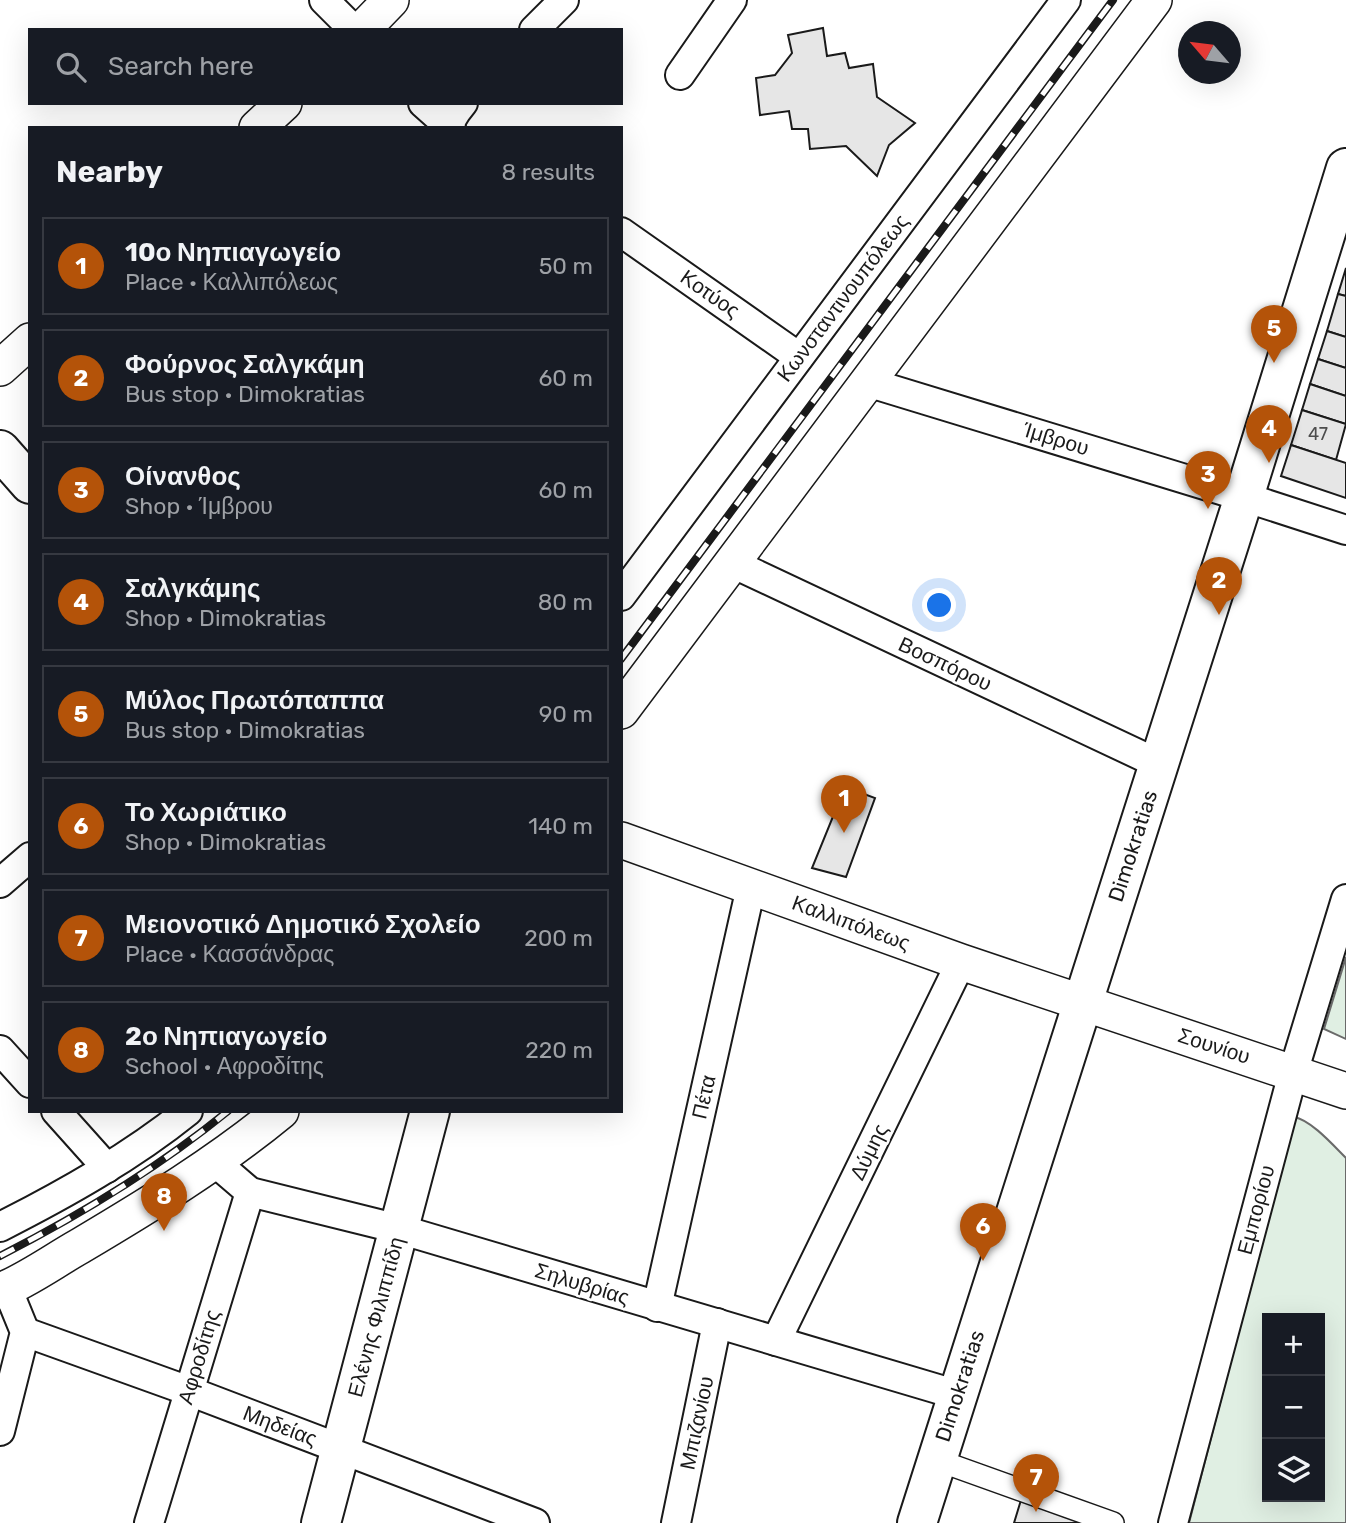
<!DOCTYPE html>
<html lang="en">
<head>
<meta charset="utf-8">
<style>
  body { margin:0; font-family:Rubik,sans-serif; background:#20242c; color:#f1f3f6 }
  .controls { position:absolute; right:21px; bottom:21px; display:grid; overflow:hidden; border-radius:0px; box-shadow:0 7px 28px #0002 }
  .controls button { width:63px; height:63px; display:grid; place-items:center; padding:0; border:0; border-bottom:2px solid #363941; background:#171b24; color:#f1f3f6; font:35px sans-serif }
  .compass { position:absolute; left:1178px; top:21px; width:63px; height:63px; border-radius:50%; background:#171b24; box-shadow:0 7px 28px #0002; rotate:298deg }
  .you { position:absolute; left:940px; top:606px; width:24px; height:24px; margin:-18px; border:5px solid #fff; border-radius:50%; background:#1a73e8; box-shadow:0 0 0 10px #1a73e833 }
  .badge { display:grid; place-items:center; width:46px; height:46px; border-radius:50%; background:#b45309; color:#fff; font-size:23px; font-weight:700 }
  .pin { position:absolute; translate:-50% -58px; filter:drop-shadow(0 2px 4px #0008) }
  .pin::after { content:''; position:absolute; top:37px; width:24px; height:21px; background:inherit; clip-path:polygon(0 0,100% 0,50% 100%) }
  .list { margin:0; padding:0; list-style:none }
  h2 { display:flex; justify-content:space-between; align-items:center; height:91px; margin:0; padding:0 28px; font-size:30px }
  h2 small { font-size:23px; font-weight:400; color:#9ea1a6 }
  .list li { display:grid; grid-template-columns:46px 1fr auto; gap:21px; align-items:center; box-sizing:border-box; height:98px; margin:0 14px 14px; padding:0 14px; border:2px solid #363941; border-radius:0px }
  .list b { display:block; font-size:26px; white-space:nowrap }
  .list p { margin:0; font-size:23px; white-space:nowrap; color:#9ea1a6 }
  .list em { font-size:23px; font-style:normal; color:#9ea1a6 }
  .icon { flex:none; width:38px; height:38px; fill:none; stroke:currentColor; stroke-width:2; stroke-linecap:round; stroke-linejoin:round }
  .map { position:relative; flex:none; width:1346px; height:1523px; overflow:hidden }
  .search { position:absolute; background:#171b24; box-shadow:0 7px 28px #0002; left:28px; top:28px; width:595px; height:77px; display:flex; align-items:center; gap:18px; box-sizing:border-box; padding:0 24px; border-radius:0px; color:#9ea1a6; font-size:26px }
  .panel { position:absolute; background:#171b24; box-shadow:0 7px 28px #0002; left:28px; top:126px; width:595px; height:987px; border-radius:0px }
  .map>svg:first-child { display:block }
  .green { fill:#e0efe3; stroke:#6a6a6a; stroke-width:2; fill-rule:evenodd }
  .building { fill:#e6e6e6; stroke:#1a1a1a; stroke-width:2 }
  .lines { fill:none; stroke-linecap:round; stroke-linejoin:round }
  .pedestrian-casing { stroke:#1a1a1a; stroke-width:24 }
  .minor-casing { stroke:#1a1a1a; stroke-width:32 }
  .tertiary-casing { stroke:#1a1a1a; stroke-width:38 }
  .primary-casing { stroke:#1a1a1a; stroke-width:42 }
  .trunk-casing { stroke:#1a1a1a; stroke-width:42 }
  .pedestrian { stroke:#fff; stroke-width:21 }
  .minor { stroke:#fff; stroke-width:28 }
  .tertiary { stroke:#fff; stroke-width:35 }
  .primary { stroke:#fff; stroke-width:38 }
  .trunk { stroke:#fff; stroke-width:38 }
  .rail-casing { stroke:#1a1a1a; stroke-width:8 }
  .rail { stroke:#fff; stroke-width:5; stroke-dasharray:16; stroke-linecap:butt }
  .labels { text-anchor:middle; stroke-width:5; stroke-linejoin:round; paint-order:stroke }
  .number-label { font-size:18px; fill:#4d4d4d }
  .street-label { font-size:21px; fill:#1a1a1a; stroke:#fff }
</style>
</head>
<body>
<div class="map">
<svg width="1346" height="1523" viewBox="0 0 1346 1523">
  <rect width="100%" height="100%" fill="#fff"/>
  <g class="green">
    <polygon points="1346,957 1346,1039 1324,1029"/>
    <path d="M1294,1117c17,3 39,28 52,41v365h-157zM1267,1318h53v179h-53z"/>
  </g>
  <g class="building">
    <polygon points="823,28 827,56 845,53 849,68 873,64 877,97 915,123 889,145 877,176 846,146 810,149 808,129 792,129 789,111 760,115 756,78 775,75 792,53 788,35"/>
    <polygon points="1346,268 1346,296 1338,294"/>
    <polygon points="1338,294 1346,296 1346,337 1327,331"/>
    <polygon points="1327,331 1346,337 1346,368 1318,359"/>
    <polygon points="1318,359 1346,368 1346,396 1310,384"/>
    <polygon points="1310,384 1346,396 1346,424 1302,410"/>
    <polygon points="1302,410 1346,424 1336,460 1291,445"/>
    <polygon points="1291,445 1346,463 1346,498 1281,476"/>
    <polygon points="845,787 875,798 846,877 812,868"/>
    <polygon points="1021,1500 1090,1523 1014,1523"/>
  </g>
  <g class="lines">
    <defs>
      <polyline id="pedestrian" points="937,1460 1113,1523"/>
      <g id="minor">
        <polyline points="324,0 354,30"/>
        <polyline points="534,30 564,0"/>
        <polyline points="680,75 732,0"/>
        <polyline points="423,103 451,128"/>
        <polyline points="446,128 456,112 463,103"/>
        <polyline points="621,232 799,357"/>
        <polyline points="867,382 1244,497 1346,530"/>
        <polyline points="732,563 1159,764"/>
        <polyline points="621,596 1066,0"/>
        <polyline points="0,883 30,857"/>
        <polyline points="0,1050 30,1083"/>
        <polyline points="56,1111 107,1168"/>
        <polyline points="215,1162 250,1192 399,1229 958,1395"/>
        <path d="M0,1227c65,-33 131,-70 188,-116"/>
        <polyline points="657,1307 751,887"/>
        <polyline points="25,1332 189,1391 535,1523"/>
        <polyline points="776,1341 961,962"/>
        <polyline points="0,1431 25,1332 7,1288"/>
        <polyline points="149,1523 250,1192"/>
        <polyline points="676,1523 717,1323"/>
        <polyline points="1173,1523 1293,1073 1346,899"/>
      </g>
      <g id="tertiary">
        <polyline points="362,30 391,0"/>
        <polyline points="257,128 284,103"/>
        <polyline points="0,368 30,341"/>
        <polyline points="621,711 1154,0"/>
        <polyline points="621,840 961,962 1346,1091"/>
        <path d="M0,1291c26,-10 55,-31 80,-45 69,-41 138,-83 201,-135"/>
      </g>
      <g id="primary">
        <polyline points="0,450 30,484"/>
        <polyline points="321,1523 430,1111"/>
      </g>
      <polyline id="trunk" points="917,1523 1244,497 1346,168"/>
    </defs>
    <use href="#pedestrian" class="pedestrian-casing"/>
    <use href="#minor" class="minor-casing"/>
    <use href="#tertiary" class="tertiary-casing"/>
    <use href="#primary" class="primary-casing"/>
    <use href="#trunk" class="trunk-casing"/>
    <use href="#pedestrian" class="pedestrian"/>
    <use href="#minor" class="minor"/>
    <use href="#tertiary" class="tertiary"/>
    <use href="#primary" class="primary"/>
    <use href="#trunk" class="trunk"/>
    <defs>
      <g id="rail">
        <polyline points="621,659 1113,0"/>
        <path d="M0,1256c80,-41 158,-88 228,-145"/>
      </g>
    </defs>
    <use href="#rail" class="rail-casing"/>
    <use href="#rail" class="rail"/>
  </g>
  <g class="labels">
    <g class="number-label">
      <text x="1318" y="440">47</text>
    </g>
    <g class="street-label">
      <text transform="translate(710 294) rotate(35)" y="7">Κοτύος</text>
      <text transform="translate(843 298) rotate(-53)" y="7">Κωνσταντινουπόλεως</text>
      <text transform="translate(1056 439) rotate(17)" y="7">Ίμβρου</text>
      <text transform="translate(945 664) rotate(25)" y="7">Βοσπόρου</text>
      <text transform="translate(1133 846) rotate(-72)" y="7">Dimokratias</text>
      <text transform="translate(851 923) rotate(20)" y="7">Καλλιπόλεως</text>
      <text transform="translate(1214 1046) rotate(18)" y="7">Σουνίου</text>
      <text transform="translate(704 1097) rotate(-77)" y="7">Πέτα</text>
      <text transform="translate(869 1152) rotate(-64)" y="7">Δύμης</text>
      <text transform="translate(1256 1210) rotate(-75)" y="7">Εμπορίου</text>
      <text transform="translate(582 1284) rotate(17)" y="7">Σηλυβρίας</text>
      <text transform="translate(376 1317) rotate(-75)" y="7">Ελένης Φιλιππίδη</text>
      <text transform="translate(199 1357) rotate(-73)" y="7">Αφροδίτης</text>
      <text transform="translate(960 1386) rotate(-72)" y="7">Dimokratias</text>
      <text transform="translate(697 1423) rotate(-78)" y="7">Μπιζανίου</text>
      <text transform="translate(280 1426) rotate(21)" y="7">Μηδείας</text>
    </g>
  </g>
</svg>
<div class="controls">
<button>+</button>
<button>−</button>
<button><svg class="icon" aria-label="layers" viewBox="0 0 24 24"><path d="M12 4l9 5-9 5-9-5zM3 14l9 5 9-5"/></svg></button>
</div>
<svg class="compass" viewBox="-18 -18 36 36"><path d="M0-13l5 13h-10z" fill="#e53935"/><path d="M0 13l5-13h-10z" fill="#9ea1a6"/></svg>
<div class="you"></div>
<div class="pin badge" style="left:844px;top:833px">1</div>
<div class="pin badge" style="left:1219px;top:615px">2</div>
<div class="pin badge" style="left:1208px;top:509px">3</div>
<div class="pin badge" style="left:1269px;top:463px">4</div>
<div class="pin badge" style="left:1274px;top:363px">5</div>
<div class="pin badge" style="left:983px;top:1261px">6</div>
<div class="pin badge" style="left:1036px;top:1512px">7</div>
<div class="pin badge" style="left:164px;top:1231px">8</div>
<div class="search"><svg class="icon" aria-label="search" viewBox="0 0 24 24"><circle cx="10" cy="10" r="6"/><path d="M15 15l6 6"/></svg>Search here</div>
<section class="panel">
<h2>Nearby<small>8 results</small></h2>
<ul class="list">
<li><span class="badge">1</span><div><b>10ο Νηπιαγωγείο</b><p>Place · Καλλιπόλεως</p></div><em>50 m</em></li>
<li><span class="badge">2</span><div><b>Φούρνος Σαλγκάμη</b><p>Bus stop · Dimokratias</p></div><em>60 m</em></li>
<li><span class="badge">3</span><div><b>Οίνανθος</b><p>Shop · Ίμβρου</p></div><em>60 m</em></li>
<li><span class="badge">4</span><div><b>Σαλγκάμης</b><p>Shop · Dimokratias</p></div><em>80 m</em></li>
<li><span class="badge">5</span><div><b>Μύλος Πρωτόπαππα</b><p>Bus stop · Dimokratias</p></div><em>90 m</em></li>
<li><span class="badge">6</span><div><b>Το Χωριάτικο</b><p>Shop · Dimokratias</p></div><em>140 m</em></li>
<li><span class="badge">7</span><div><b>Μειονοτικό Δημοτικό Σχολείο</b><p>Place · Κασσάνδρας</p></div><em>200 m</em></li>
<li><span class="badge">8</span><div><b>2ο Νηπιαγωγείο</b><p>School · Αφροδίτης</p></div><em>220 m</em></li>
</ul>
</section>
</div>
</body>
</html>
